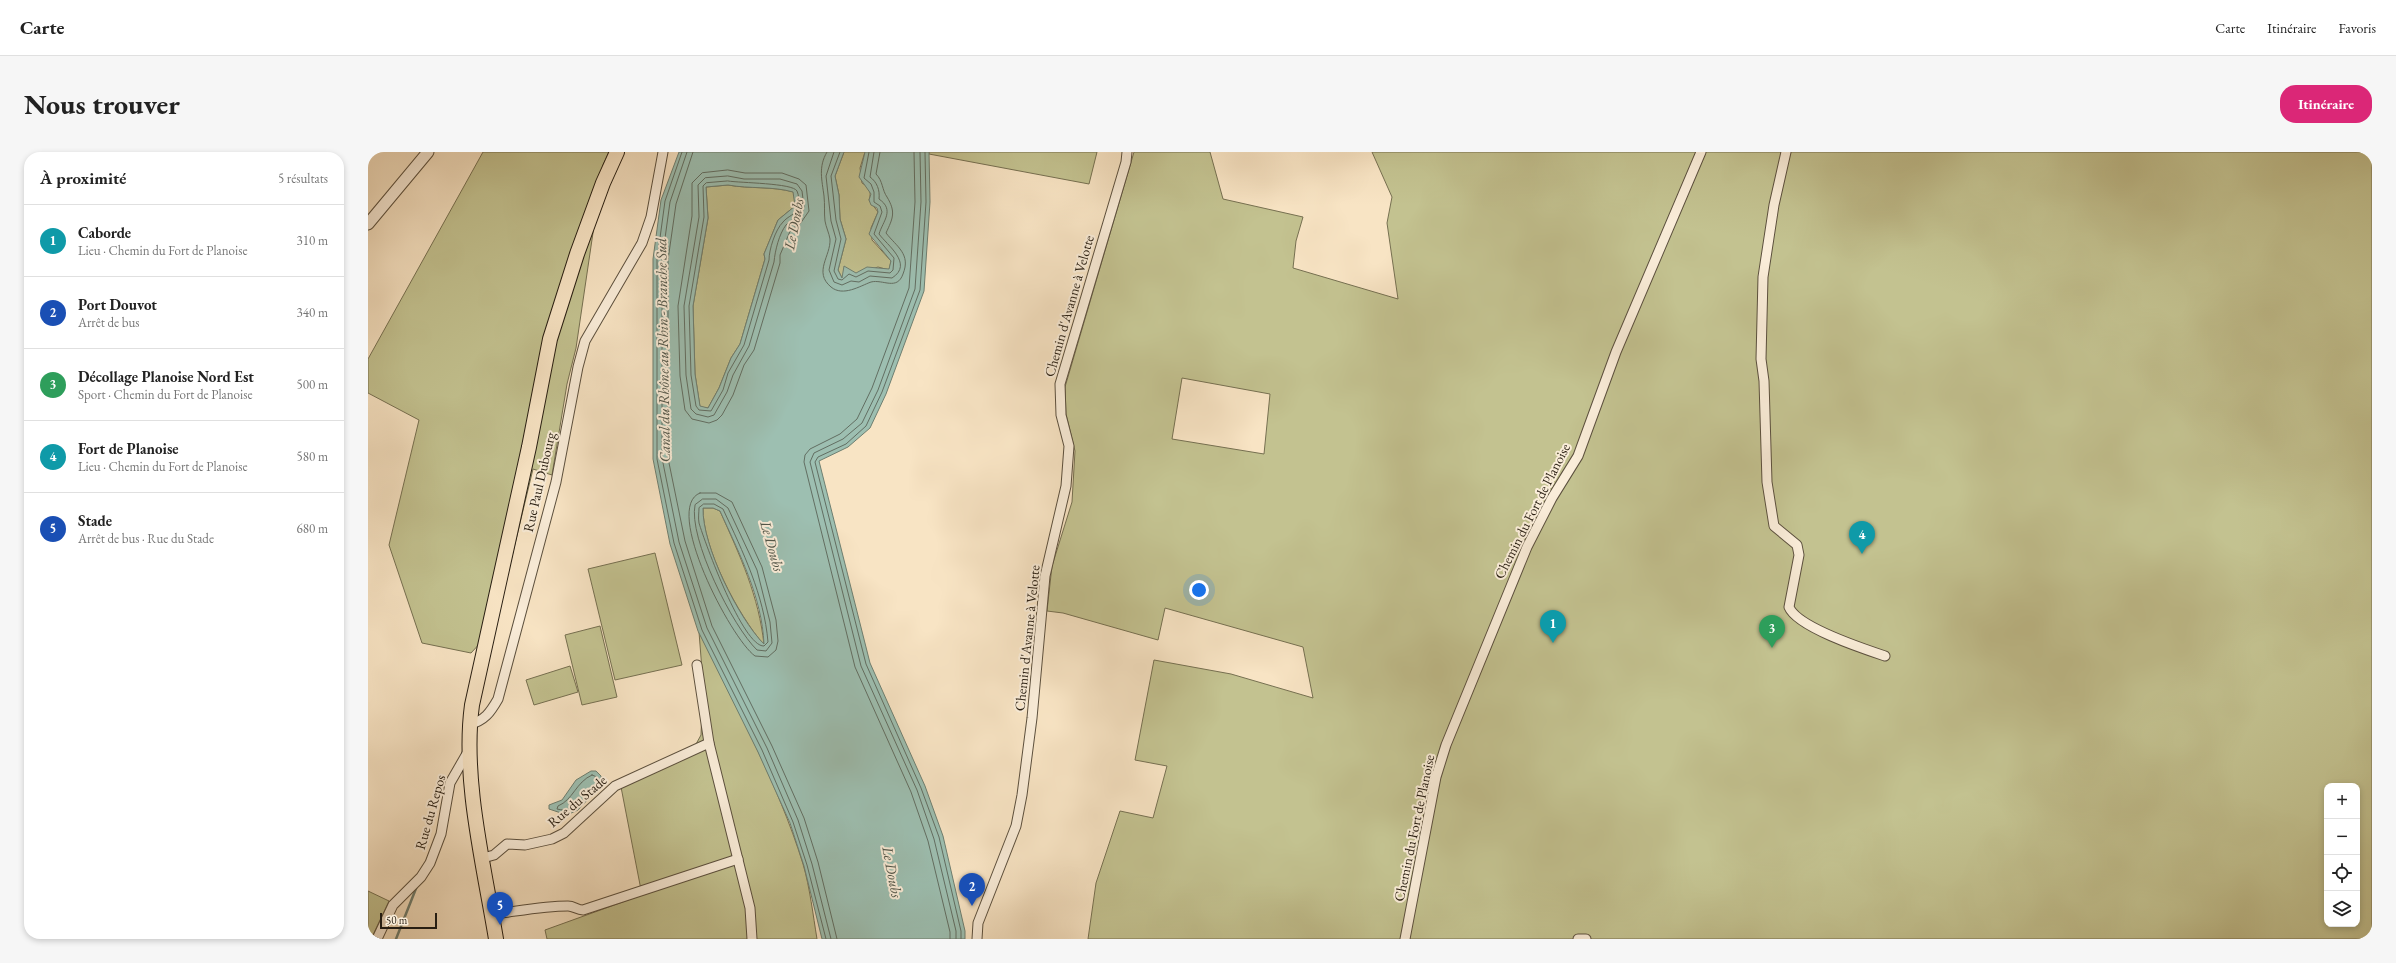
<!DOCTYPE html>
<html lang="fr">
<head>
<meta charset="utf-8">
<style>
  body { margin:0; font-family:"EB Garamond",serif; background:#f6f6f6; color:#222 }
  .controls { position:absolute; right:12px; bottom:12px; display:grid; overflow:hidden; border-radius:8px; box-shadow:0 2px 6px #0003 }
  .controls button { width:36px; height:36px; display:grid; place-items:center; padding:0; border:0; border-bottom:1px solid #e0e0e0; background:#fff; color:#222; font:20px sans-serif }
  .scale { position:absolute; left:12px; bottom:10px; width:57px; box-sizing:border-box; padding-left:4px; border:2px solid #281e12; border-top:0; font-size:11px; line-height:14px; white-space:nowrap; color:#281e12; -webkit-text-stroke:3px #faedd9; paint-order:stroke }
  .you { position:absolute; left:831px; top:438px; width:14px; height:14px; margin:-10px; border:3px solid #fff; border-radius:50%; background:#1a73e8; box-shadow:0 0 0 6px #1a73e833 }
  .badge { display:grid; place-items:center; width:26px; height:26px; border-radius:50%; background:#db2777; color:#fff; font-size:13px; font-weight:700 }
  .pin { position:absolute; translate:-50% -33px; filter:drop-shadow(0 1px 2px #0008) }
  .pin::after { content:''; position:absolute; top:21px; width:14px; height:12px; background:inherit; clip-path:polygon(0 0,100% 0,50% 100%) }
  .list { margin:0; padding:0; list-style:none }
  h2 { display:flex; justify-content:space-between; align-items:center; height:52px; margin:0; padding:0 16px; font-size:17px }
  h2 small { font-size:13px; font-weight:400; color:#767676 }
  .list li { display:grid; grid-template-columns:26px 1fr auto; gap:12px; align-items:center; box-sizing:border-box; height:72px; padding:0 16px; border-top:1px solid #e0e0e0 }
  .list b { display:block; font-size:15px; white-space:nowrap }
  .list p { margin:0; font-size:13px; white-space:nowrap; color:#767676 }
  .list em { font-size:13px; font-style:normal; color:#767676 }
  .icon { flex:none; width:22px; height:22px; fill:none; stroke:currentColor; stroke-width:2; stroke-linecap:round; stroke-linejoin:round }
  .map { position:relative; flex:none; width:2004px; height:787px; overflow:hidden; border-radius:16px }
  header { display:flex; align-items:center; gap:24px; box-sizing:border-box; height:56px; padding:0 20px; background:#fff; border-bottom:1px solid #e0e0e0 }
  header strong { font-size:19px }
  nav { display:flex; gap:22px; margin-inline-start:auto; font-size:14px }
  .intro { display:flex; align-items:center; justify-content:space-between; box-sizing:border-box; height:96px; padding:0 24px }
  h1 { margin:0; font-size:28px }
  .button { padding:10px 18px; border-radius:16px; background:#db2777; color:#fff; font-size:14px; font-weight:700 }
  main { display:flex; gap:24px; padding:0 24px }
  aside { flex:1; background:#fff; border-radius:16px; box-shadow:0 2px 6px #0003 }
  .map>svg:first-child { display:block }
  .green { fill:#c3c290; stroke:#767051; fill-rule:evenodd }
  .water { fill:#9dbfb1; stroke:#6e7f71; fill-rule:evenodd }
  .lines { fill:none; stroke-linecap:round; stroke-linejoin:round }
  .shore { stroke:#626e62; stroke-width:1 }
  .stream { stroke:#6e7f71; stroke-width:2.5 }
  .minor-casing { stroke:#5c503e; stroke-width:11 }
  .tertiary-casing { stroke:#5c503e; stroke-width:13 }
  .primary-casing { stroke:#281e12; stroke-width:16 }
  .minor { stroke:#faedd9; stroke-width:9 }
  .tertiary { stroke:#faedd9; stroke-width:11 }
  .primary { stroke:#f8e4c4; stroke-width:14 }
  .labels { text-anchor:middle; stroke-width:4; stroke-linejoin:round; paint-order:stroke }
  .street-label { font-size:14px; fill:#281e12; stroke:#faedd9 }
  .water-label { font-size:15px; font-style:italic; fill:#51564a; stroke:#faedd9 }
</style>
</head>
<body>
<header>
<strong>Carte</strong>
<nav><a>Carte</a><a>Itinéraire</a><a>Favoris</a></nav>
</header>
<div class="intro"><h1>Nous trouver</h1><a class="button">Itinéraire</a></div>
<main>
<aside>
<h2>À proximité<small>5 résultats</small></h2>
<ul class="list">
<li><span class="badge" style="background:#0f9aa8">1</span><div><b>Caborde</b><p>Lieu · Chemin du Fort de Planoise</p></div><em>310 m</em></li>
<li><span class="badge" style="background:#1a4fb4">2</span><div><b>Port Douvot</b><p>Arrêt de bus</p></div><em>340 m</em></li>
<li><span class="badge" style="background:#2e9e5b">3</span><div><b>Décollage Planoise Nord Est</b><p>Sport · Chemin du Fort de Planoise</p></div><em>500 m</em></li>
<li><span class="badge" style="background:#0f9aa8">4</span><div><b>Fort de Planoise</b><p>Lieu · Chemin du Fort de Planoise</p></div><em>580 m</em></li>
<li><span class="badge" style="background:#1a4fb4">5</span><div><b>Stade</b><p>Arrêt de bus · Rue du Stade</p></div><em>680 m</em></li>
</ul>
</aside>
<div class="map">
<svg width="2004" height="787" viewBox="0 0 2004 787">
  <rect width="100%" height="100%" fill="#f8e4c4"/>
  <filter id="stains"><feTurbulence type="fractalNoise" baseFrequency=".005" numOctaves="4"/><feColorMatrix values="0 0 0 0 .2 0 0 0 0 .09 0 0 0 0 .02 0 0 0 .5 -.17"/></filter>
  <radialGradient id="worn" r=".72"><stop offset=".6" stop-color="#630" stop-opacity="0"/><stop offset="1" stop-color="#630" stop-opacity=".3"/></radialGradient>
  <g class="green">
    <polygon points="115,0 241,0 235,13 208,196 199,232 184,323 165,317 127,475 103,501 54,491 21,393 51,268 0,241 0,207"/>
    <path d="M476,0h21l-5,16 2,15c7,4 10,8 7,17l9,12 -7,16 1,12 19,21 -2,9 -11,-3 -36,11 -4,-8 8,-31 -6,-20 -1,-24 -4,-19z"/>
    <polygon points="561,0 729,0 721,32 561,2"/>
    <path d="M766,0h76l13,47 80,18 -7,24 -3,27 105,31 -11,-76 5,-26 -20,-45h1000v787h-1284l8,-56 24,-72 33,7 14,-52 -32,-6 19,-100 77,14 82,24 -10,-51 -138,-39 -7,32 -95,-27 -16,-2 5,-45 20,-64 3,-51 -9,-37 -1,-27zM814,226l88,16 -6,60 -92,-15zM1959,634h30v138h-30z"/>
    <path d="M360,33c22,4 44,1 66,7l1,14 -17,14 -14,34 1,5 -25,85 -9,14 -12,30 -11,20 -8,-1 -5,-33 -2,-68 15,-88 -2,-31z"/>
    <path d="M335,356h10l7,3c20,45 39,85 44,134 -26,-30 -62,-98 -61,-137z"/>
    <polygon points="287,401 314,513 247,528 220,417"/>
    <polygon points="232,474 249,545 214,553 197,483"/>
    <path d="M331,480c37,76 79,151 104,232 7,24 10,51 14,75h-270l-2,-9 97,-35 -21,-108 69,-32 11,-20 2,-52z"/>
    <polygon points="202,514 210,540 166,553 158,528"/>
    <polygon points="0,739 21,749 3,787 0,787"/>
  </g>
  <g class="water">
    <path d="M311,0h165l-9,24 4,19 1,24 6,20 -8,31 4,8 2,-12 12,7 11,-6 22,2 2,-8 -22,-27 9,-22 -1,-4 -6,-3 -2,-5 2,-6 -12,-17 6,-25h64l1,50 -6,89 -38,103 -16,34 -22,19 -29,14 51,202 55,123 18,50 22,95v8h-143l-18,-73 -14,-43 -32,-71 -60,-121 -28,-87 -17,-85v-200l8,-59zM360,33c22,4 44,1 65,7l2,14 -17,14 -14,34 1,5 -25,85 -9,14 -12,30 -11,20 -8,-2 -5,-32 -2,-68 15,-88 -2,-31zM335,356h10l7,3c19,42 42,86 44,133 -26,-26 -62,-99 -61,-136z"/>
    <polygon points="223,619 228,619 233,624 233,633 210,658 199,663 181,657 181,653 194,648 208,628"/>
  </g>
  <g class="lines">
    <g class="shore">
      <polyline points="314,0 297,49 289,108 289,307 306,391 334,478 394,598 425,670 439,713 458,787"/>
      <polyline points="319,0 302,50 294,108 294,306 311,390 339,476 399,596 430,668 444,712 463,787"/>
      <polyline points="325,0 308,52 300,108 300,306 317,389 344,474 404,594 436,666 450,710 469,787"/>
      <path d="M459,0c-9,15 -5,28 -3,44 1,9 0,17 1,25 1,6 4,12 5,18 1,17 -17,33 1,48 12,10 29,-1 40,-5 12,-3 26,9 32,-8 8,-20 -6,-27 -17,-41 7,-15 10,-21 1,-36 -5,-7 -4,-16 -11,-23l4,-22"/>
      <path d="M466,0l-8,24 5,45 5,18 -7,31 5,12 8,3 9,-4 8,1 11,-6 22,2c22,-14 -5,-33 -13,-44 4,-13 16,-24 0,-35 1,-9 -2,-17 -9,-22l4,-25"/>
      <polyline points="472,0 463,24 468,68 473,87 466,119 470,127 474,128 481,122 488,125 500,119 522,121 525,118 526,106 506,82 514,60 512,54 506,50 506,40 503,32 496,26 501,0"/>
      <polyline points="546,0 547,50 541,136 504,236 489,267 472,282 442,297 437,303 436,310 487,515 543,640 560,689 582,780 582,787"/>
      <polyline points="552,0 553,50 547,137 510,238 494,271 475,287 446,301 442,310 493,514 549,638 566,687 588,779 588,787"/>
      <polyline points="557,0 558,50 552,138 514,240 498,274 478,292 450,305 447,310 498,512 553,636 571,685 593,779 593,787"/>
      <polygon points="360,18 377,21 414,21 431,27 438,33 441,59 432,72 423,77 412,103 412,111 386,198 376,213 365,243 354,263 349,268 341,271 324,267 317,258 312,224 310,154 324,64 324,31 334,21"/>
      <path d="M360,24l16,3h36l17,5 5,7 2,16c-3,11 -12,11 -18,18 -7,9 -11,26 -12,37l-25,84 -16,29 -6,17 -13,23 -6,2 -12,-3 -5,-5 -5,-34 -2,-69 15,-89 -1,-32 7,-7z"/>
      <path d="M360,29c12,2 65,2 69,10 2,4 2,11 2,16 -4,8 -11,9 -16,15 -8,8 -14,28 -14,38l-25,85 -16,28 -5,17 -12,21 -12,-1 -3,-4 -5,-31 -2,-69 15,-89 -1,-31 3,-3z"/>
      <path d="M332,341h16l16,9 30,65 14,53 2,21 -2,9 -8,7 -13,-1c-24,-17 -93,-149 -55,-163z"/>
      <path d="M335,347h13l12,9 29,62 13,52 2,21 -6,8 -9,-1c-24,-23 -69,-112 -62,-145z"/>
      <path d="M336,352h10l9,5c20,43 41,86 45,133l-4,4c-21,1 -59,-103 -65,-123 -1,-5 0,-11 0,-15z"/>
      <path d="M224,623l5,2v6c-9,14 -23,31 -40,26l1,-3c15,-6 18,-24 34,-31z"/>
    </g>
    <polyline class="stream" points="28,787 49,734"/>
    <defs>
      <g id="minor">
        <path d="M1418,0l-12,53 -11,72 -2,82 3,22 3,101 7,44 23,19 2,10 -10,52c8,20 75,42 96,49"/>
        <polyline points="329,513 341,591 382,756 384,787"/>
        <path d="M101,573c16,-5 21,-12 29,-26l58,-217 22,-115 7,-26 57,-98 9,-26 12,-65"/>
        <polyline points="115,706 126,703 139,692 157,693 184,687 196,681 247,634 341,591"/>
        <path d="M134,761c22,-3 44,-7 66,-7 6,0 9,4 15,4l155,-51"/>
        <polyline points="9,787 25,753 53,725 62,711 73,682 82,631 101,598"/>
        <polyline points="609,787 610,771 648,674 654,643 664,566 677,424 698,334 701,294 693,263 692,232 758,10 759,0"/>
        <polyline points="1037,787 1068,625 1078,593 1159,395 1184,346 1210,304 1248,200 1333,0"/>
        <polyline points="1210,787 1218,787"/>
      </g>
      <polyline id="tertiary" points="0,72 60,0"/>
      <path id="primary" d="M128,787c-12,-73 -34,-161 -24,-234l57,-258 21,-108 27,-85 26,-71 14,-31"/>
    </defs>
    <use href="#minor" class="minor-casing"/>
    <use href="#tertiary" class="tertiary-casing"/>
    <use href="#primary" class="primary-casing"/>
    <use href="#minor" class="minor"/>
    <use href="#tertiary" class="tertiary"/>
    <use href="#primary" class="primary"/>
  </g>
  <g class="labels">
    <g class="street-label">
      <text transform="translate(701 154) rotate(-74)" y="5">Chemin d'Avanne à Velotte</text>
      <text transform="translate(171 330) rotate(-77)" y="5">Rue Paul Dubourg</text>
      <text transform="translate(1164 359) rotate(-63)" y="5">Chemin du Fort de Planoise</text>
      <text transform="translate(659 486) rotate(-84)" y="5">Chemin d'Avanne à Velotte</text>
      <text transform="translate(209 649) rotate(-40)" y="5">Rue du Stade</text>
      <text transform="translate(62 660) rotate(-74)" y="5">Rue du Repos</text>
      <text transform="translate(1046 676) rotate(-78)" y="5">Chemin du Fort de Planoise</text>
    </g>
    <g class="water-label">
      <text transform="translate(426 72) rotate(-79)" y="5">Le Doubs</text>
      <text transform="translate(295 198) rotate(-91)" y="5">Canal du Rhône au Rhin - Branche Sud</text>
      <text transform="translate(404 394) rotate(74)" y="5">Le Doubs</text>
      <text transform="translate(524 720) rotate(79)" y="5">Le Doubs</text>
    </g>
  </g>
  <rect width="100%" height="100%" filter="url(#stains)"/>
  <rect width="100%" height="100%" fill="url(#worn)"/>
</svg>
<div class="controls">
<button>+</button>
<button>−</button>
<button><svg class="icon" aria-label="locate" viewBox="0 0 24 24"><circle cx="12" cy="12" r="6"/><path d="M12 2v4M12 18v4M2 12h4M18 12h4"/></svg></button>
<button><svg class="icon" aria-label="layers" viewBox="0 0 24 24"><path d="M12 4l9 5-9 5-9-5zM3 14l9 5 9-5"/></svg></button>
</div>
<div class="scale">50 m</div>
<div class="you"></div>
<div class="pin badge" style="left:1185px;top:491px;background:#0f9aa8">1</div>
<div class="pin badge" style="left:604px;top:754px;background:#1a4fb4">2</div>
<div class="pin badge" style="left:1404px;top:496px;background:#2e9e5b">3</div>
<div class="pin badge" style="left:1494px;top:402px;background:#0f9aa8">4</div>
<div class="pin badge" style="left:132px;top:773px;background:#1a4fb4">5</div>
</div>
</main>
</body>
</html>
